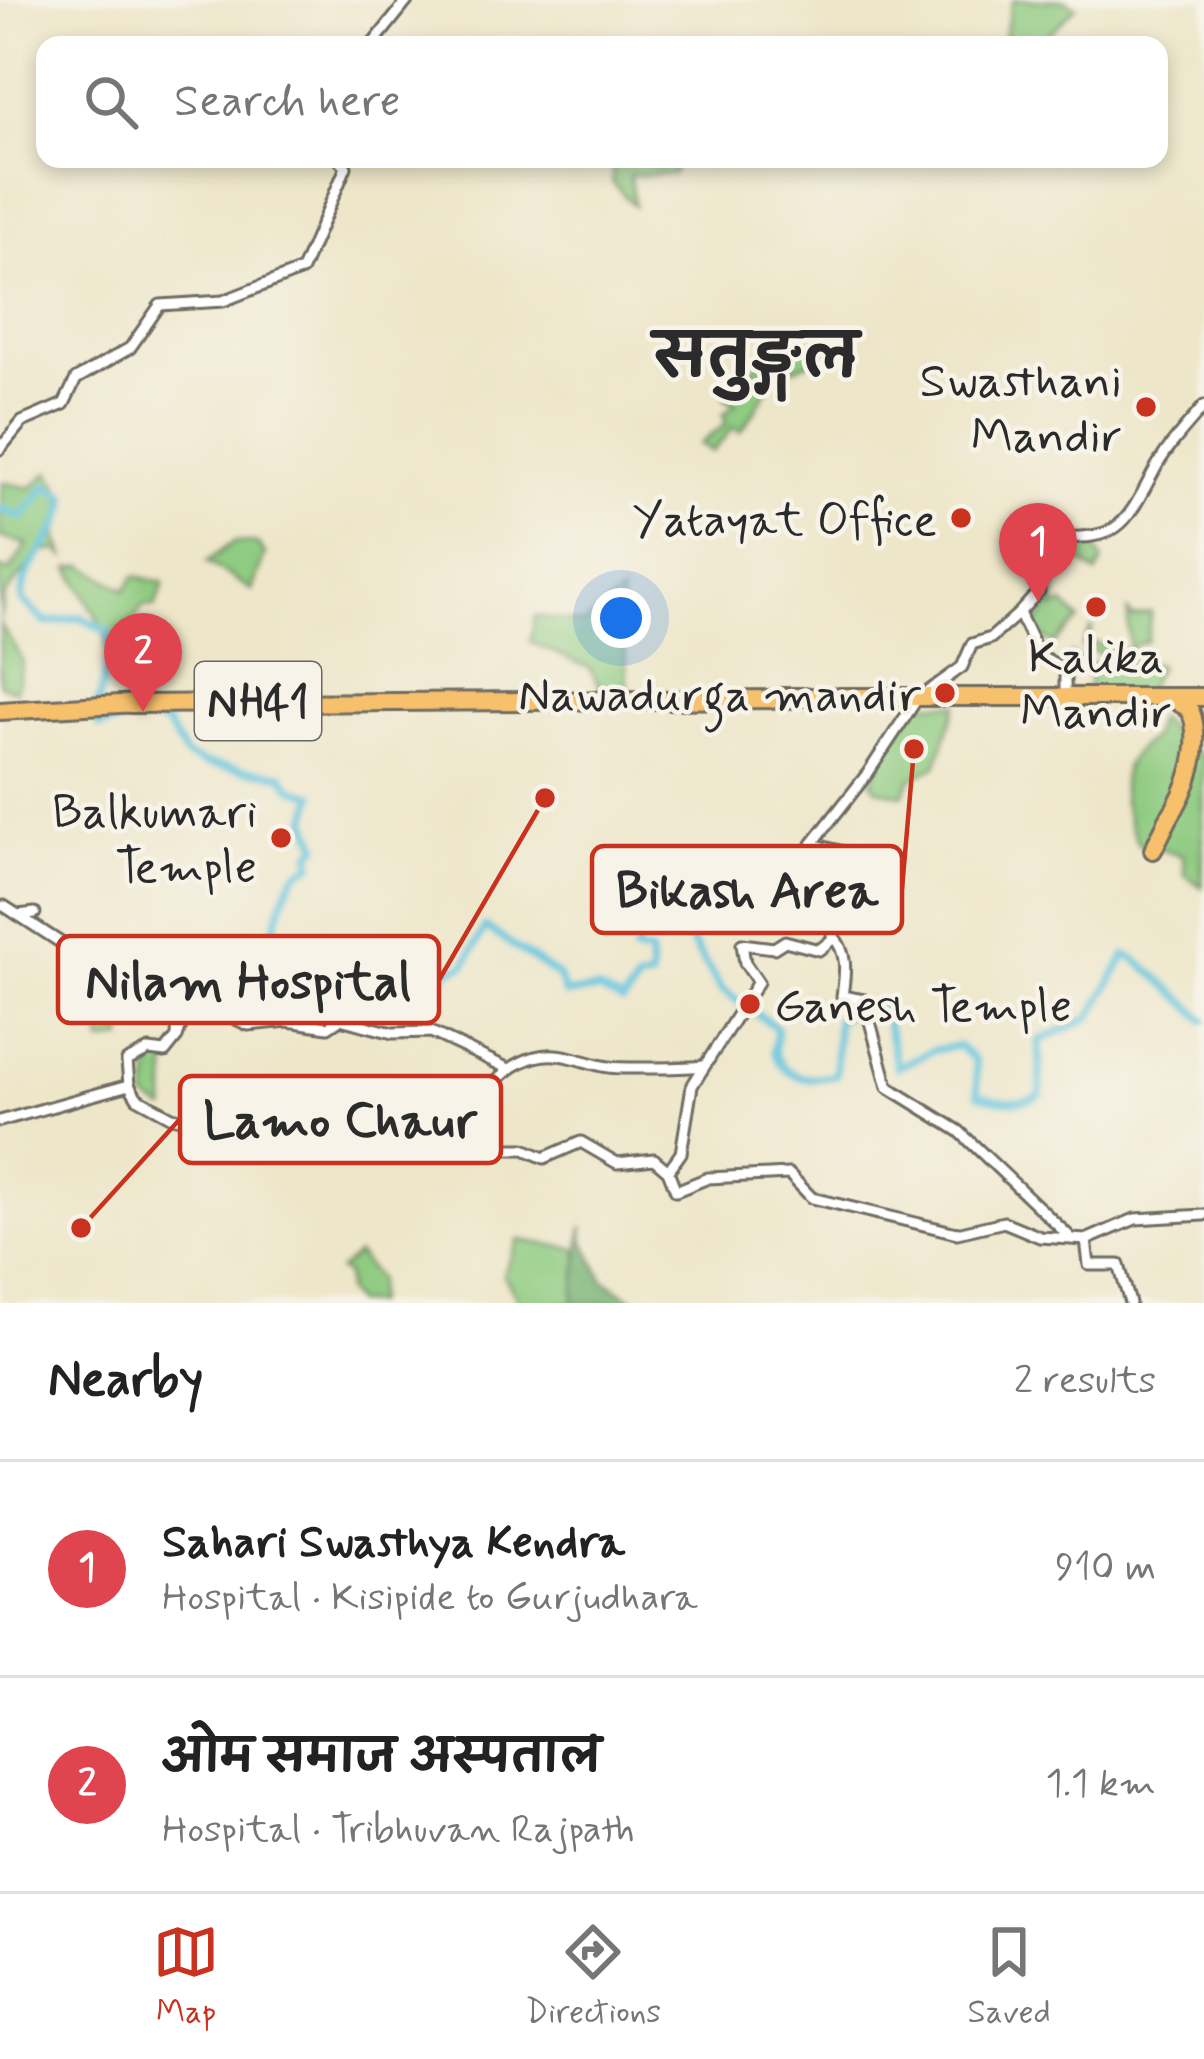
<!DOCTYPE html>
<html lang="en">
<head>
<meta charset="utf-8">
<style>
  body { margin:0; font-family:Mynerve,"Playpen Sans Deva",sans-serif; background:#f2f2f2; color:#222 }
  .you { position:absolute; left:621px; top:618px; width:42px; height:42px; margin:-30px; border:9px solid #fff; border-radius:50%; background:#1a73e8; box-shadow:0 0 0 18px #1a73e833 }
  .badge { display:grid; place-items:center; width:78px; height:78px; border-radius:50%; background:#c8321e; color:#fff; font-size:39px; font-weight:700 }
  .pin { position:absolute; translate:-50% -99px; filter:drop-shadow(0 3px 6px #0008) }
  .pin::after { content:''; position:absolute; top:63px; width:42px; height:36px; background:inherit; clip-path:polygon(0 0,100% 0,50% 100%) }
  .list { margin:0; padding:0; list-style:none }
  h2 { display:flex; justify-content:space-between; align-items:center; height:156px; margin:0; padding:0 48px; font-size:51px }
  h2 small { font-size:39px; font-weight:400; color:#767676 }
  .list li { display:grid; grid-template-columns:78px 1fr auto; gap:36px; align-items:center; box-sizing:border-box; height:216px; padding:0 48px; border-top:3px solid #e0e0e0 }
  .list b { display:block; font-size:45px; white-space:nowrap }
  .list p { margin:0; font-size:39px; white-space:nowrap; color:#767676 }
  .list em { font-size:39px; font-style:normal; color:#767676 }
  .icon { flex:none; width:66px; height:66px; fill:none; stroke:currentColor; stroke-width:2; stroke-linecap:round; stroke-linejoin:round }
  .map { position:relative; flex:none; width:1204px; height:1303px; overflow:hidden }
  .search { position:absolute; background:#fff; box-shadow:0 6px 18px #0003; left:36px; right:36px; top:36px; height:132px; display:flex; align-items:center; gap:30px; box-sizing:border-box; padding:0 42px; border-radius:24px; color:#767676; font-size:45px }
  .sheet { height:588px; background:#fff }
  nav { display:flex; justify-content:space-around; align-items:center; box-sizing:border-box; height:168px; border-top:3px solid #e0e0e0; background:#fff; font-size:33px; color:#767676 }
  nav a { display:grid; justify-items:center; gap:6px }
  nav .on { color:#c8321e }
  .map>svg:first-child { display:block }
  .green { fill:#8fcb81; stroke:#5d7b56; stroke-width:3 }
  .forest { fill:#73af6f; stroke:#4f6d4d; stroke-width:3 }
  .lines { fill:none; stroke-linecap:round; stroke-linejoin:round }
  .river { stroke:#5dc2db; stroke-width:8 }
  .minor-casing { stroke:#6f6c62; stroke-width:15 }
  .highway-casing { stroke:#6f6c62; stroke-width:22 }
  .minor { stroke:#fff; stroke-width:9 }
  .highway { stroke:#f7c06c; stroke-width:16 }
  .poi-dot { fill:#c8321e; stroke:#f7f3e8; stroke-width:4.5 }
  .labels { text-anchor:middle; stroke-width:9; stroke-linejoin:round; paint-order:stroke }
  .shield { fill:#f7f3e8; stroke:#686764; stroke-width:3 }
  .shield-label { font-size:45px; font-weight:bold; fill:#2b2b2b }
  .poi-label { font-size:48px; fill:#2b2b2b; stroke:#f7f3e8; text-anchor:end }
  .district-label { font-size:60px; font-weight:bold; fill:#2b2b2b; stroke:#f7f3e8 }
  .leader { fill:none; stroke:#c8321e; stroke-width:4.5 }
  .callout-dot { fill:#c8321e; stroke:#f7f3e8; stroke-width:4.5 }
  .callout { fill:#f7f3e8; stroke:#c8321e; stroke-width:4.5 }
  .callout-label { font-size:51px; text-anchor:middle; font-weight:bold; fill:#2b2b2b }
</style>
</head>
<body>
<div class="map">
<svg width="1204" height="1303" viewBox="0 0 1204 1303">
  <rect width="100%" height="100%" fill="#f7f3e8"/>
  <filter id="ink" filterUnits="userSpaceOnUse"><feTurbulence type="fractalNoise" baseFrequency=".00833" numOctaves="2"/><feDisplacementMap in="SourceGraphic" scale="24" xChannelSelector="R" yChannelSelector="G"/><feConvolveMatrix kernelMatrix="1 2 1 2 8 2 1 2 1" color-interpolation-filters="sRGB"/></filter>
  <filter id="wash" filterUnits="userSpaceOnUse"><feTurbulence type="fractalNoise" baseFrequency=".004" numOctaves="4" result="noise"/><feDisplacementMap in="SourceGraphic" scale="48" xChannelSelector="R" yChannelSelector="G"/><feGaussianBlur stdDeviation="2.7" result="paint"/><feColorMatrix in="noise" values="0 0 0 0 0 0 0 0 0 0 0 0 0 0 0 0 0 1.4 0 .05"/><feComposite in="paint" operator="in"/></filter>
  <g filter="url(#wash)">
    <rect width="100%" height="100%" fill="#ede6c9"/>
    <g class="green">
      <polygon points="1013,0 1065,0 1076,7 1037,45 1002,45"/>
      <polygon points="613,159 650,159 650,164 663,168 666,161 676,168 672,174 630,175 634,206 612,182"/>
      <path d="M777,340l54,5c-14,18 -32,19 -50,30 -17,11 -26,42 -41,57l-6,-5 -22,25 -12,-8 26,-20 -3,-9 13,-12 -12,-5 26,-18v-11l18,-9z"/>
      <polygon points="49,472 64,494 57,537 65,556 57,550 40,552 5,595 0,620 0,569 10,571 27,544 0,537 2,482 31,488"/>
      <polygon points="1078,539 1100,539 1095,546 1103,560 1097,574 1078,559 1058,584 1054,608 1064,604 1079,620 1054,644 1032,630 1043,615 1056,547 1077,545"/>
      <polygon points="234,542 257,544 265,554 252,590 207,562"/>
      <polygon points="85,566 125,590 135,576 164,583 155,607 143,606 108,658 104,630 70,568"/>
      <polygon points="621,593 628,696 606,696 589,668 530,642 535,616 584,624"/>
      <polygon points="1128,612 1133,617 1151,612 1147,641 1130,647 1136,658 1159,666 1143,697 1088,691 1090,675 1069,653 1085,662 1107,665 1110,658 1082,647 1092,627 1089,642 1129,651"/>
      <polygon points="0,624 23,661 16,690 0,685"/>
      <polygon points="918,703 957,704 936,766 912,778 903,795 877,789 872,782 881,757"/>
      <path d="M1157,718l47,41 -2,128 -17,-12 -2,-20 -45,-11c-18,-40 -29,-79 13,-105z"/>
      <polygon points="119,990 132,1008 123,1018 123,1039 102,1043 99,1023"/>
      <polygon points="168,1053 165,1110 146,1099 152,1056"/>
      <polygon points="519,1240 577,1249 580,1273 573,1303 520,1303 503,1274"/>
      <polygon points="357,1254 377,1279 375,1303 355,1303 346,1292 346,1275 339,1270"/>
    </g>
    <polygon class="forest" points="583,1226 584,1240 603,1279 639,1303 573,1303"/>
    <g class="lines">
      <path class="river" d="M0,509l22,8 24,-31 20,10c0,38 -44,64 -44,104l24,23 35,-6 28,16c7,34 -19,68 -10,93l40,-8 26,4 21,34 20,8 76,11 11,14 21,6 -7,25 11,25 -7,9 2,9c-5,5 -12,6 -16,10 -16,17 -23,67 -35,90l9,15 107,-12 24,18 21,32 25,-45 17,-6 20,-38 73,49 7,18 33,-4 25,12 15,-20 13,-4 -1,-25 -15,-1 7,-21 40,-4 39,62 56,39 -3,23c11,29 36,31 62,24l1,-55 31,-15 16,5 13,57 37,-17 24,-4 17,14 3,34c18,7 48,12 63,0l-2,-53 52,-24 35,-62c11,2 66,52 78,65"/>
    </g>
  </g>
  <g filter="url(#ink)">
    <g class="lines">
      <defs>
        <g id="minor">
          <polyline points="372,45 408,0"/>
          <polyline points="0,449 22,422 64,404 76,379 130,348 160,305 223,301 302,270 346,167 339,159"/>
          <polyline points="923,695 962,667 972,644 991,638 1019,613"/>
          <path d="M1065,695v-25l-26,-15 -20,-42 20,-22 -2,-28 17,-26c65,3 70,-10 99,-64 13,-25 32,-45 51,-67"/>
          <path d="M917,699l-49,74 -56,71 36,9 -16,82c17,18 13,39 10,61l22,4 24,87 71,44 111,106"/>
          <polyline points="4,906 18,915 35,913"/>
          <polyline points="18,915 86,959 165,980 179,994 177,1037 165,1052 149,1050 127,1061 129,1085"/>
          <polyline points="177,1037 199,978 206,1005 248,1025 288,1021 328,1027 340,1019 393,1033 431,1032 509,1069"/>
          <polyline points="0,1121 129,1085 137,1098 172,1117 296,1146 406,1122 462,1125 501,1149 524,1149 544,1158 581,1142 617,1163 654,1159 668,1171 676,1191 708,1178 789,1174 812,1198 957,1233 1004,1222 1040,1237 1086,1240 1135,1219 1204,1215"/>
          <path d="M416,1124l9,-9c63,3 60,-44 110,-58 26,-8 50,7 74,10 14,2 79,1 94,-1"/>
          <polyline points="668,1171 681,1153 692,1086 758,982 745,963 742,944 774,948 785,941 819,950 834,938"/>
          <polyline points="1086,1240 1089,1265 1119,1265 1130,1303"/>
        </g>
        <g id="highway">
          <polyline points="780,697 1204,697"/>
          <polyline points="130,704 790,699"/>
          <polyline points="0,711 137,703"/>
          <path d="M1167,821c21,-31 37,-76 23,-112l-19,-11"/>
          <polyline points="1153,850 1170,816"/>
        </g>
      </defs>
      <use href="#minor" class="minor-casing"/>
      <use href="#highway" class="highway-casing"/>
      <use href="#minor" class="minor"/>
      <use href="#highway" class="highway"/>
    </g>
  </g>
  <g class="poi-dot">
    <circle cx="1146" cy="407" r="12"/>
    <circle cx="961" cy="518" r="12"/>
    <circle cx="1096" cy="607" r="12"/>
    <circle cx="945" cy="693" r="12"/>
    <circle cx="281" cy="838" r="12"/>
    <circle cx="750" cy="1004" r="12"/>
  </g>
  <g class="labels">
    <rect class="shield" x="195" y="662" width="126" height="78" rx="9"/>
    <g class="shield-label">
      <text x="258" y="717">NH41</text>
    </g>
    <g class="poi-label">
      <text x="1122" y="396">Swasthani<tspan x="1122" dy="55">Mandir</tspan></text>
      <text x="937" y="535">Yatayat Office</text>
      <text x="1096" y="672" text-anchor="middle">Kalika<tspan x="1096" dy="55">Mandir</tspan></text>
      <text x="921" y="710">Nawadurga mandir</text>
      <text x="257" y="827">Balkumari<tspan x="257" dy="55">Temple</tspan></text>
      <text x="774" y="1021" text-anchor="start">Ganesh Temple</text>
    </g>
    <g class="district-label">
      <text x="756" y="376">सतुङ्गल</text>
    </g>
  </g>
  <path class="leader" d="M914 749L902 889M545 798L439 980M81 1228L180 1119"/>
  <g class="callout-dot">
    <circle cx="914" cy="749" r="12"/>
    <circle cx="545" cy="798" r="12"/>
    <circle cx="81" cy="1228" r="12"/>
  </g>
  <g class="callout">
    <rect x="592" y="846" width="310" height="87" rx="12"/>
    <rect x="58" y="936" width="381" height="87" rx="12"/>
    <rect x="180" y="1076" width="321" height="87" rx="12"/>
  </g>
  <g class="callout-label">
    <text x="747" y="907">Bikash Area</text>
    <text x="248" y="998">Nilam Hospital</text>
    <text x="340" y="1137">Lamo Chaur</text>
  </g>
</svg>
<div class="you"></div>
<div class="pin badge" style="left:1038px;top:602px;background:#e0444e">1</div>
<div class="pin badge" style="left:143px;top:712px;background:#e0444e">2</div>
<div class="search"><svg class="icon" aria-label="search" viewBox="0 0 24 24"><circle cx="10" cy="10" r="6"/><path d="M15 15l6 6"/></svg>Search here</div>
</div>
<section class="sheet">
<h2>Nearby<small>2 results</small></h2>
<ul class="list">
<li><span class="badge" style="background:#e0444e">1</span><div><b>Sahari Swasthya Kendra</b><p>Hospital · Kisipide to Gurjudhara</p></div><em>910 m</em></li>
<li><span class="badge" style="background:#e0444e">2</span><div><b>ओम समाज अस्पताल</b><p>Hospital · Tribhuvan Rajpath</p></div><em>1.1 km</em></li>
</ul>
</section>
<nav>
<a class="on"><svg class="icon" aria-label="map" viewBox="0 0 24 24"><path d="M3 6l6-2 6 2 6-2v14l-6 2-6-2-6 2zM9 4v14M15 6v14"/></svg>Map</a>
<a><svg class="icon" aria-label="directions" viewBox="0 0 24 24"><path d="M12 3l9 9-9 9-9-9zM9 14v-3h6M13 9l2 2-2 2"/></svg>Directions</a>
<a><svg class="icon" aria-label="saved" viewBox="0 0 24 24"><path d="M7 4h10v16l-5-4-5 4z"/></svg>Saved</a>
</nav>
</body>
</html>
